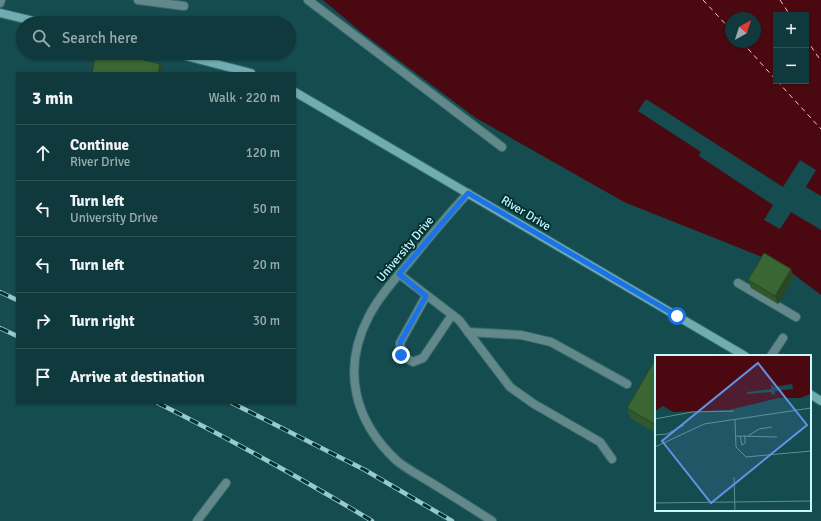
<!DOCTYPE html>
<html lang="en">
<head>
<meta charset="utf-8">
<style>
  body { margin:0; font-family:Signika,sans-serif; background:#1d4447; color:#f1f3f6 }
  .controls { position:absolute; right:12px; top:12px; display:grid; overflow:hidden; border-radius:0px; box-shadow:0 1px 3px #0004 }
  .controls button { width:36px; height:36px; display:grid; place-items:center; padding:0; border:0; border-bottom:1px solid #2f5356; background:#0f393c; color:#f1f3f6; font:20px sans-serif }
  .compass { position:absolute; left:725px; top:12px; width:36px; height:36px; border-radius:50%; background:#0f393c; box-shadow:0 1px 3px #0004; rotate:39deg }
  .stop { position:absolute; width:12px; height:12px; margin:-9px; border:3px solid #1a73e8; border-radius:50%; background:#fff }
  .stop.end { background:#1a73e8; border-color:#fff; box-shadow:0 1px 4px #0008 }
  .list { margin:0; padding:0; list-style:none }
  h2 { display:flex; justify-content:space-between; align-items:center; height:52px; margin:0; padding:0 16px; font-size:17px }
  h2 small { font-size:13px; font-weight:400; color:#9bacaf }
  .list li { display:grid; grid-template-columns:26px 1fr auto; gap:12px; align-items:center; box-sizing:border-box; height:56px; padding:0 16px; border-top:1px solid #2f5356 }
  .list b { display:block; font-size:15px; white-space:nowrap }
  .list p { margin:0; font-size:13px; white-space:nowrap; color:#9bacaf }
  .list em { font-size:13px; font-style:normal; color:#9bacaf }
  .icon { flex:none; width:22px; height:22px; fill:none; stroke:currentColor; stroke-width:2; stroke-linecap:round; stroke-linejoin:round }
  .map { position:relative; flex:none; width:821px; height:521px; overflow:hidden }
  .search { position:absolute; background:#0f393c; box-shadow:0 1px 3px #0004; left:16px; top:16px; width:280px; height:44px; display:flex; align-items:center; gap:10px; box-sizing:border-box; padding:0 14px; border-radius:22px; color:#9bacaf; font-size:15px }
  .panel { position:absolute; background:#0f393c; box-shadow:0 1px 3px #0004; left:16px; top:72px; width:280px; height:332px; border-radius:0px }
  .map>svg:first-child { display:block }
  .water { fill:#4a0910; fill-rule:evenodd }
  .pier { fill:#144c50 }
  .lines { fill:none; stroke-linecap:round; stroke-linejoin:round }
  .ferry { stroke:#f8c5c2; stroke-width:1; stroke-dasharray:5 4; stroke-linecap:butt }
  .lane-casing { stroke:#356b6f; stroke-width:10 }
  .street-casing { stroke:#356b6f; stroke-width:10 }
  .secondary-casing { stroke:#356b6f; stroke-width:10 }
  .lane { stroke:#62888a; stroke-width:8 }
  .street { stroke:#62888a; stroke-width:8 }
  .secondary { stroke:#70adb2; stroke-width:8 }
  .rail-casing { stroke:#98c9cc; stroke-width:4.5 }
  .rail { stroke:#023033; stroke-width:3; stroke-dasharray:9; stroke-linecap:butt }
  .wall { fill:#31582c }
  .shaded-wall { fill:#284724 }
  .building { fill:#396633; stroke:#284724 }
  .route { stroke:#1a73e8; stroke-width:5 }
  .labels { text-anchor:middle; stroke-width:4; stroke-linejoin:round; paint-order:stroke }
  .street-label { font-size:12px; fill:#caf8fb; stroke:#023033 }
  .inset-river { fill:none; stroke:#4a0910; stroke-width:2 }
  .inset-road { fill:none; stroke:#5d9194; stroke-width:1 }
  .view { fill:#6292e6; fill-opacity:0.15; stroke:#6292e6; stroke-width:2 }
  .inset-edge { fill:none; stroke:#caf8fb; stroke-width:2 }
</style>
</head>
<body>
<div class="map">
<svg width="821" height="521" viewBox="0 0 821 521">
  <rect width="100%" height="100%" fill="#144c50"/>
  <path class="water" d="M323,0h498v295l-41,-31 -156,-62 -148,-84 -115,-86zM776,15h30v66h-30zM731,18h24v24h-24z"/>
  <polygon class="pier" points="646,99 783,187 800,160 816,170 806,187 821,196 821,230 791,212 780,229 764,220 773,205 699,156 701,152 638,111"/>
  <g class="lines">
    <g class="ferry">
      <polyline points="703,0 731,30"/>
      <polyline points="780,0 790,15"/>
      <polyline points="806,39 821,61"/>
      <polyline points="742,42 776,80"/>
      <polyline points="777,81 821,129"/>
    </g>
    <defs>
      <g id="lane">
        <polyline points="138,0 184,6"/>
        <polyline points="308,0 502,147"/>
        <polyline points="0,3 1,0"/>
        <polyline points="399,274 459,320 510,387 534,404 600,442 612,459"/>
        <polyline points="738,283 796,317"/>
        <polyline points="426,296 400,343 401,355 413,362 423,358 452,315"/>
        <polyline points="468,332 521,335 551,342 627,384"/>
        <polyline points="771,356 783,338"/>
      </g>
      <g id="street">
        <path d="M468,193c-20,22 -39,44 -57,67 -15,18 -31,35 -42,56 -28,53 -15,105 28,145 10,8 23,15 33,21 21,13 42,26 62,39"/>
        <polyline points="197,521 226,483"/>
      </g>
      <g id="secondary">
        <polyline points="0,13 42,23"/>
        <polyline points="174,53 251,73"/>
        <polyline points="295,92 745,356"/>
        <polyline points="810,394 821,401"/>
      </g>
    </defs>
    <use href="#lane" class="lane-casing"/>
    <use href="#street" class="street-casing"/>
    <use href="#secondary" class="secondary-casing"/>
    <use href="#lane" class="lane"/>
    <use href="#street" class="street"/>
    <use href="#secondary" class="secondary"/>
    <defs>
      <g id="rail">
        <polyline points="0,292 17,300"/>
        <polyline points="0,328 17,336"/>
        <path d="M158,403c73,37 145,76 214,118"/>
        <polyline points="232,403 365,470 452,521"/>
      </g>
    </defs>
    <use href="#rail" class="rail-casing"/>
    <use href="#rail" class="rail"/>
  </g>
  <g class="wall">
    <polygon points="794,277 778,304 751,288 748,280"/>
    <polygon points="656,358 656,433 630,418 627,408"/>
  </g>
  <g class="shaded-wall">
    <polygon points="160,64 164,73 158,73"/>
    <polygon points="791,269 794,277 778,304 775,296"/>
  </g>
  <g class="building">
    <polygon points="96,53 116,53 160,64 158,73 92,73"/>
    <polygon points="764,253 791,269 775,296 748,280"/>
    <polygon points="656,358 656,425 627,408"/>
  </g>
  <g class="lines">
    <polyline class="route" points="401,355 400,343 426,296 399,274 468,193 677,316"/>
  </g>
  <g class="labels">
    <g class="street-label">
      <text transform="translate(526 213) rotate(31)" y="4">River Drive</text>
      <text transform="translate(405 249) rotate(-50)" y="4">University Drive</text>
    </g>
  </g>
  <g transform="translate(655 355)">
    <rect width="156" height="156" fill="#144c50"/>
    <path d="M0,0h156v39l-11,4h-22l-49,12 -56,2 -10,-6 -8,5z" fill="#4a0910"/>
    <path d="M116,29l3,3 18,-3 1,5 -18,2v3l-3,1 -1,-3 -24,2v-2l24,-3z" fill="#144c50"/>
    <path class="inset-river" d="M60,0l93,29M134,0l22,28M0,20l26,-2 63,2 67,10"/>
    <path class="inset-road" d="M0,64l37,-7 42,-1M80,65l1,27 10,10 65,-6M0,80l12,-1 17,-9M80,81l42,1M85,81l2,9 3,-2v-8M93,81l11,-7 13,-2M0,92l49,-23 107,-16M79,122l1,34M0,148l156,-2"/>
    <path class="view" d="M103,8l49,62 -96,78 -49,-62z"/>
    <rect width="156" height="156" class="inset-edge"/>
  </g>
</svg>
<div class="controls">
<button>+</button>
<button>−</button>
</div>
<svg class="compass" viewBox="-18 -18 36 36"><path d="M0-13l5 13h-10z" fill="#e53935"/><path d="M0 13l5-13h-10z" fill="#9bacaf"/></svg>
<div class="stop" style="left:677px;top:316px"></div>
<div class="stop end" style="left:401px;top:355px"></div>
<div class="search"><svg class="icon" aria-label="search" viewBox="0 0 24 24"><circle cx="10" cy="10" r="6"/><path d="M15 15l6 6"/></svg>Search here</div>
<section class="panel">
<h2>3 min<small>Walk · 220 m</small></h2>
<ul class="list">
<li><svg class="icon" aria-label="ahead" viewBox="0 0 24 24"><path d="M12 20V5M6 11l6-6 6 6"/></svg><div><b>Continue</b><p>River Drive</p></div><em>120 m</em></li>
<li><svg class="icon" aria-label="left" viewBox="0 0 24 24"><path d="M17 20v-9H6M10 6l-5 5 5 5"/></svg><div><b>Turn left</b><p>University Drive</p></div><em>50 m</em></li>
<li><svg class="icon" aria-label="left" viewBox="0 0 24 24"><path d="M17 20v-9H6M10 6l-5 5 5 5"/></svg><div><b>Turn left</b></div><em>20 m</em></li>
<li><svg class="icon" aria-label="right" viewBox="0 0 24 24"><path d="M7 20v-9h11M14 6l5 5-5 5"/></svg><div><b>Turn right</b></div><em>30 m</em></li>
<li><svg class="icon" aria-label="arrive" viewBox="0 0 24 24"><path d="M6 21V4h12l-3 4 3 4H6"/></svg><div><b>Arrive at destination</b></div></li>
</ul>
</section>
</div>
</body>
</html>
